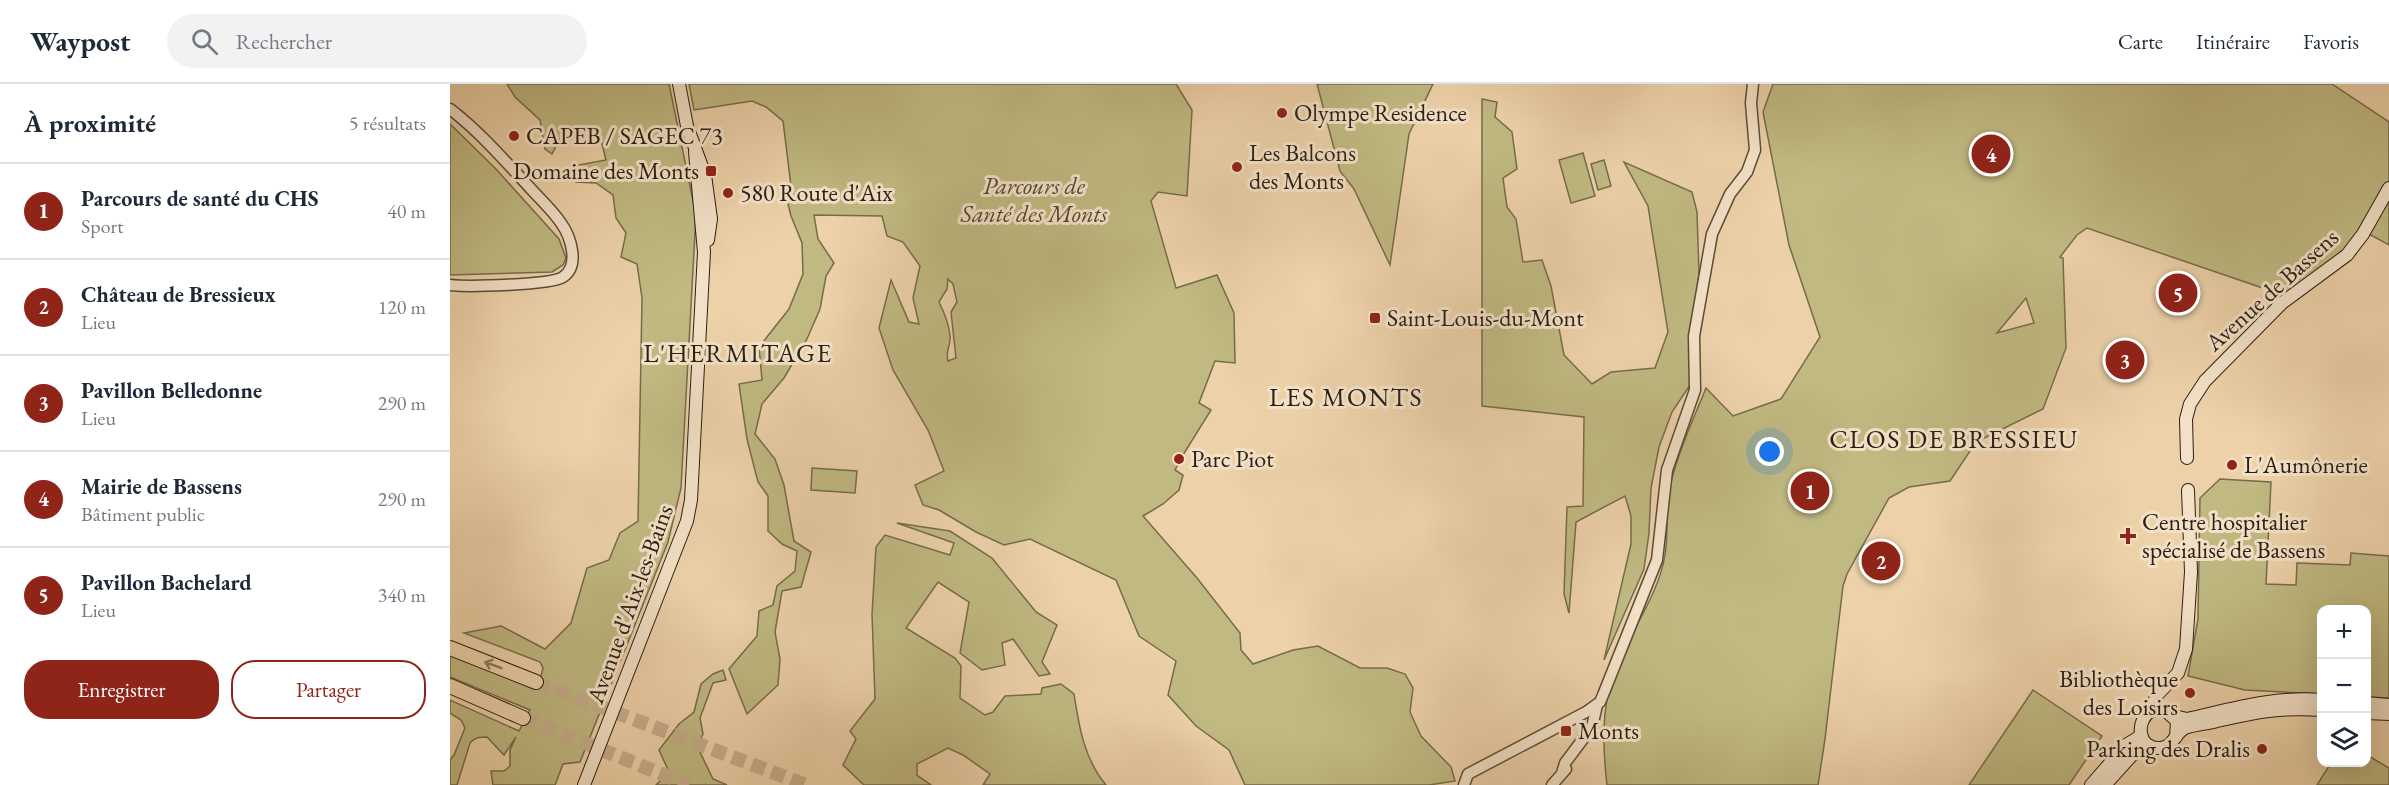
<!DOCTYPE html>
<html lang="fr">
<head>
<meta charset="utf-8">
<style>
  body { margin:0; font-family:"EB Garamond",serif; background:#f2f2f3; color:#1f2937 }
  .controls { position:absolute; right:18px; bottom:18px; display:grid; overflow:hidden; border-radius:12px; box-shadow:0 6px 24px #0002 }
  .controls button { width:54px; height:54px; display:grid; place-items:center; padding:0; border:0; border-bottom:2px solid #e0e1e3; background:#fff; color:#1f2937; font:30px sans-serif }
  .you { position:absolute; left:1320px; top:368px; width:21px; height:21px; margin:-15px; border:4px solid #fff; border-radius:50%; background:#1a73e8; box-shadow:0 0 0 9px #1a73e833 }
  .badge { display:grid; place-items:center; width:39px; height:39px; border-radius:50%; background:#8f2418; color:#fff; font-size:20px; font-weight:700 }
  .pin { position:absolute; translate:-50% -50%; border:3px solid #fff; box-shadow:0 2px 6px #0006 }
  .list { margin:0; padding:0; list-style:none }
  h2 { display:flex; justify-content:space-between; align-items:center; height:78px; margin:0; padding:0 24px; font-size:26px }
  h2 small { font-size:20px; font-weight:400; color:#747a83 }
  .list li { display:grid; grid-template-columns:39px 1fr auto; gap:18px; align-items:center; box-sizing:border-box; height:96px; padding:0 24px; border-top:2px solid #e0e1e3 }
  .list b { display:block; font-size:22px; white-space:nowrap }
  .list p { margin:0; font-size:20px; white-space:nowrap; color:#747a83 }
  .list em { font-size:20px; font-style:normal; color:#747a83 }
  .actions { display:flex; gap:12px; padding:18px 24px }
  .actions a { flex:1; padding:14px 0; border:2px solid #8f2418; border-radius:24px; text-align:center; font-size:21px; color:#8f2418 }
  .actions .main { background:#8f2418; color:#fff }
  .icon { flex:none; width:33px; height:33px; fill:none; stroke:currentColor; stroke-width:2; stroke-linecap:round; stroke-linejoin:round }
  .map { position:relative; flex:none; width:1939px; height:701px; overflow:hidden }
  header { display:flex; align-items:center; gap:36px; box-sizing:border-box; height:84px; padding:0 30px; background:#fff; border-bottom:2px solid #e0e1e3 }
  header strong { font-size:28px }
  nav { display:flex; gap:33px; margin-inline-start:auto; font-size:21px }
  .search { width:420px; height:54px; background:#f2f2f3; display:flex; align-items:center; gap:15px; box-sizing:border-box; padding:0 21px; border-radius:33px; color:#747a83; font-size:22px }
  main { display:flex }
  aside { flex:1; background:#fff }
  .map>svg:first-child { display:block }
  .green { fill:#c0b982; stroke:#766c4b; stroke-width:1.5; fill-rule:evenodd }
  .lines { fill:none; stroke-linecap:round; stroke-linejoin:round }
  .trunk-tunnel { stroke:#c6ae8b; stroke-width:14; stroke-dasharray:14 7; stroke-linecap:butt }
  .tertiary-casing { stroke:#5c4c39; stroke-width:13 }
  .secondary-casing { stroke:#2b2014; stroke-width:14 }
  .trunk-casing { stroke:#2b2014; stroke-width:16 }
  .tertiary { stroke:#f3e1c7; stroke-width:10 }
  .secondary { stroke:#f3e1c7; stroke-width:12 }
  .trunk { stroke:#edd1a9; stroke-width:14 }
  .oneway { stroke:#8c785e }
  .poi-dot { fill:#8f2418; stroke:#f3e1c7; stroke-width:2 }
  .labels { text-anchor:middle; stroke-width:6; stroke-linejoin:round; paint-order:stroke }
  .poi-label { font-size:24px; fill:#2b2014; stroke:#f3e1c7; text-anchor:start }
  .park-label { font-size:24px; font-style:italic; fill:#504630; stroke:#f3e1c7 }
  .street-label { font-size:24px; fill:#2b2014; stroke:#f3e1c7 }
  .neighbourhood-label { font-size:26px; letter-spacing:1.5px; fill:#2b2014; stroke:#f3e1c7 }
</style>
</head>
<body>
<header>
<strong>Waypost</strong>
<div class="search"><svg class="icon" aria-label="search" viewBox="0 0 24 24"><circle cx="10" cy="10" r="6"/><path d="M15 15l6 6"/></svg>Rechercher</div>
<nav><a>Carte</a><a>Itinéraire</a><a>Favoris</a></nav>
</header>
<main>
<aside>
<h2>À proximité<small>5 résultats</small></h2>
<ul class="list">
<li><span class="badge">1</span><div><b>Parcours de santé du CHS</b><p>Sport</p></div><em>40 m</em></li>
<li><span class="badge">2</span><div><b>Château de Bressieux</b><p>Lieu</p></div><em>120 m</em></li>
<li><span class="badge">3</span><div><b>Pavillon Belledonne</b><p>Lieu</p></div><em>290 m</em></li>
<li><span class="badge">4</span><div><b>Mairie de Bassens</b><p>Bâtiment public</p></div><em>290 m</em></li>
<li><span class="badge">5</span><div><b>Pavillon Bachelard</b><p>Lieu</p></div><em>340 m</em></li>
</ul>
<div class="actions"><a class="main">Enregistrer</a><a>Partager</a></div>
</aside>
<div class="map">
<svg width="1939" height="701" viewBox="0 0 1939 701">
  <rect width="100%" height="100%" fill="#edd1a9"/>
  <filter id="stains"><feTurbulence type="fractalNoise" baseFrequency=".00333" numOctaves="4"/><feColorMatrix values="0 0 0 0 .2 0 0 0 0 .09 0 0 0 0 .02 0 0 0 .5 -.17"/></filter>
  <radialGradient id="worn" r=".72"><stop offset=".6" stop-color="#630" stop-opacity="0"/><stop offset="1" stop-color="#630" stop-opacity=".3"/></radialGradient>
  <g class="green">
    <path d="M57,0h162l27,131 -15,273 -13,54 -88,220 -17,2 -8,21h-62l-2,-14h13l6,-5v-16l6,-13 -12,18 -17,-18c-7,0 -12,0 -17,6l-13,42h-7v-25l4,-5 11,-27 -4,-8 -11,-7v-13l69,31 11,-21 -80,-33v-22l88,33 5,-20 -3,-6 -76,-29 37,-7 44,23 26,-26 16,-55 22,-8 11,-27 18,-12 4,-223 -5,-34 -16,-7 5,-24 -10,-15 -3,-23 -17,-12 -20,-1 -3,-16 33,-6 -8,-32 -37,9 -9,17 -7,-5 -5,-29 -25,-23z"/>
    <path d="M239,0h487l16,26 -5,86 -29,-4 -7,9 25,87 41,-13 17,38 1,50 -20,-2 -16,42 12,7 -28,45 -4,-2 -5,8 4,3 -3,6 8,5 -4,15 -16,14 -20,12 54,62 43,55 1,17 12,14 40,-14 25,-4 42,22h27l18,6 8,14 -3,24 11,24 30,31 4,14 -26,4h-184l-16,-35 -33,-24 -28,-31 8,-34 -37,-25 -23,-56 -86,-41 -26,6 -28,-13 -37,-22 -16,-5 -8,-20 29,-14 -16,-41 -35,-60 -14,-42 12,-48 18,42 10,2 -6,-26 7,-32 -17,-24 -16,-6 -5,-20 -68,-1 4,24 16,24 -8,13 -6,33 -13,30 -23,39 -22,26 -7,30 20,25 9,26 10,56 17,11 -10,35 -19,4 -7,41 5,27 -2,26 -31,29 -18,-45 28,-33 2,-25 14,-6 4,-19 18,-15 2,-20 -15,-7 -14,-13v-35l-10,-14 -11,-43 -8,-55 23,-4 -3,-33 30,-38 14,-35 -1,-31 -11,-27 -7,-28 7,-2 -8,-65 -17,-14 -14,-6 -58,9zM498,195l5,5 4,18 -6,10 5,46 -8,3c-3,-10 3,-15 2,-25 -1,-12 -6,-24 -11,-34l8,-13z"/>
    <polygon points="867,0 983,0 959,50 940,181 904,105 890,87"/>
    <path d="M1323,0h559l57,38v123l-20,-11 -80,63 -202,-69 -10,7 -17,22 3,1 3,90 -23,61 -67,33 -26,39 -41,6 -20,11 -42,76 -4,12 -18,153 -7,46h-211c-4,-35 -6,-75 6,-109 14,-41 45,-78 52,-121 4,-23 0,-46 5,-69 8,-34 23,-66 36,-98l27,28 48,-17 39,-62 -31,-92 -26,-133zM1576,214l8,25 -37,10z"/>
    <polygon points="1032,15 1047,18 1045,33 1062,48 1067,85 1053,94 1057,123 1066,135 1073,178 1092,176 1101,202 1114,271 1142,300 1161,288 1205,284 1218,248 1198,122 1174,78 1242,108 1247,128 1249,190 1240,252 1242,298 1222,328 1209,363 1201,404 1199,449 1194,485 1154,576 1181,460 1181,432 1175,412 1126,438 1119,529 1114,510 1117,423 1133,422 1134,333 1032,322"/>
    <polygon points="0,40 45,84 109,155 116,174 113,181 102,188 0,191"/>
    <polygon points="1133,69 1145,112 1121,119 1109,76"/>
    <polygon points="1154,76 1161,102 1148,106 1141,80"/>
    <polygon points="362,384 407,387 405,409 361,406"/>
    <polygon points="1770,395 1821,398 1816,500 1846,501 1847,479 1900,481 1901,469 1939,472 1939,614 1917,613 1916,526 1872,526 1871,610 1795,606 1738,592 1748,535 1750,414"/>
    <path d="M447,439l53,8 42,27 44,54 21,13 -15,37 8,12 -11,2 -26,-37 -11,4 3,22 -23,5 -22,-17 9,-51 -31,-20 -32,46 49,30 6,8 -1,32 25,17 8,-3 12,-16 36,-2 1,-6 19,-4 13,10c5,32 10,65 32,91h-123l7,-11 -27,-19 -15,-7 -31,16v11l14,10h-67l-21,-20 13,-26 -6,-8 25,-32 -3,-85 4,-67 9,-12 65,20 4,-12z"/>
    <polygon points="273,586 276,596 263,599 250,634 253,650 247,662 263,695 277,701 206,701 219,688 209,666 229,640 244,628 251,600 263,590"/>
    <polygon points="1583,606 1652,652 1619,701 1519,701"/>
    <polygon points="1917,671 1939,684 1939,701 1867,701 1881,679 1916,678"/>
  </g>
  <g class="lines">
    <g class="trunk-tunnel">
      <polyline points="86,598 356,701"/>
      <polyline points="73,634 239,701"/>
    </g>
    <defs>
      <g id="tertiary">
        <path d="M0,25c30,23 55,52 81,80 10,11 22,22 30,34 10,14 19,43 2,54 -11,8 -96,10 -113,8"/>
        <polyline points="1112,689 1115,679 1142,643 1147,621"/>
        <polyline points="1014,701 1018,690 1136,628 1150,618 1153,611 1207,476 1217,386 1245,306 1244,252 1262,150 1280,110 1297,88 1305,66 1301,19 1303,0"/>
        <polyline points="1102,701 1116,685"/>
      </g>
      <g id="secondary">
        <polyline points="229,0 237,42 255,91 261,135 258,156"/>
        <polyline points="1737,374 1736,335 1740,320 1755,297 1832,219 1897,171 1913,150 1939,104"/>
        <polyline points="1916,619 1939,621"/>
        <polyline points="1702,626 1706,612 1728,589 1736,565 1741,488 1738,406"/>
        <polyline points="1916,629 1939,630"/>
        <path d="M1724,632l13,3c45,-10 88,-23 135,-19"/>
        <path d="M1726,653l1,-16 -11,-10 -14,-1c-18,11 -14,40 9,38 13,-2 14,-15 24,-20 10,-4 22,-4 32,-7 40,-9 63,-14 105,-11"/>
        <polyline points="134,701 237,437 241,416 254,168 245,68"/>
        <polyline points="1641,701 1676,661 1691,652"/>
        <polyline points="1655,701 1684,669 1700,662"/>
      </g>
      <g id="trunk">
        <polyline points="0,564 86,598"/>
        <polyline points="0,602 73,634"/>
      </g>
    </defs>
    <use href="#tertiary" class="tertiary-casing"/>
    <use href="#secondary" class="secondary-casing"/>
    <use href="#trunk" class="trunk-casing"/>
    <use href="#tertiary" class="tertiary"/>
    <use href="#secondary" class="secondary"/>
    <use href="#trunk" class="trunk"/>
  </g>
  <defs><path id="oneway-shaft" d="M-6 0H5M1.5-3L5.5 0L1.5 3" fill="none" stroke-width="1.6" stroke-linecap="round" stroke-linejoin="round" transform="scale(1.5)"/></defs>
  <use class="oneway" href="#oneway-shaft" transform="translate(43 581) rotate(-159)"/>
  <g class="poi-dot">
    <circle cx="832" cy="29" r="6"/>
    <circle cx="64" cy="52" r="6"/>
    <circle cx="787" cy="83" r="6"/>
    <rect x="255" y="81" width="12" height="12" rx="3"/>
    <circle cx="278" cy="109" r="6"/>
    <rect x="919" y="228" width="12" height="12" rx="3"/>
    <circle cx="729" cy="375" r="6"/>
    <circle cx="1782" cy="381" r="6"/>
    <path d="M1675 443h6v6h6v6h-6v6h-6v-6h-6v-6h6z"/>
    <circle cx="1740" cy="609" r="6"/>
    <rect x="1110" y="641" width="12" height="12" rx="3"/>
    <circle cx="1812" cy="665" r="6"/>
  </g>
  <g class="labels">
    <g class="poi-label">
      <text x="844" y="37">Olympe Residence</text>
      <text x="76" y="60">CAPEB / SAGEC 73</text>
      <text x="799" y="77">Les Balcons<tspan x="799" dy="28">des Monts</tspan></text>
      <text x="249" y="95" text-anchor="end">Domaine des Monts</text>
      <text x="290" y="117">580 Route d'Aix</text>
      <text x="937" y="242">Saint-Louis-du-Mont</text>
      <text x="741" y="383">Parc Piot</text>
      <text x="1794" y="389">L'Aumônerie</text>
      <text x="1692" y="446">Centre hospitalier<tspan x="1692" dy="28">spécialisé de Bassens</tspan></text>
      <text x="1728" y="603" text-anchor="end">Bibliothèque<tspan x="1728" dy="28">des Loisirs</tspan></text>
      <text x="1128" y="655">Monts</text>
      <text x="1800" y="673" text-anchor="end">Parking des Dralis</text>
    </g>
    <g class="park-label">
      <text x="584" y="110">Parcours de<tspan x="584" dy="28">Santé des Monts</tspan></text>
    </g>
    <g class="street-label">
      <text transform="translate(1822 206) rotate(-42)" y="8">Avenue de Bassens</text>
      <text transform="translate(180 520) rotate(-70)" y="8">Avenue d'Aix-les-Bains</text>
    </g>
    <g class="neighbourhood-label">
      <text x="288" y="278">L'HERMITAGE</text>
      <text x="896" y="322">LES MONTS</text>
      <text x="1504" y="364">CLOS DE BRESSIEU</text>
    </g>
  </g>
  <rect width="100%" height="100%" filter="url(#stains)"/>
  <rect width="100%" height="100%" fill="url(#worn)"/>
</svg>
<div class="controls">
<button>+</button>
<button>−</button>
<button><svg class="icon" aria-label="layers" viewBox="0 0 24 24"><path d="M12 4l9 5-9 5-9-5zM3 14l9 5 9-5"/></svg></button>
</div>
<div class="you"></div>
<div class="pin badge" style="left:1360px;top:407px">1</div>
<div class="pin badge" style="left:1431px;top:477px">2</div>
<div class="pin badge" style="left:1675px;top:276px">3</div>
<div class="pin badge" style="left:1541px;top:70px">4</div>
<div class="pin badge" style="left:1728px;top:209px">5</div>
</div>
</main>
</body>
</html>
